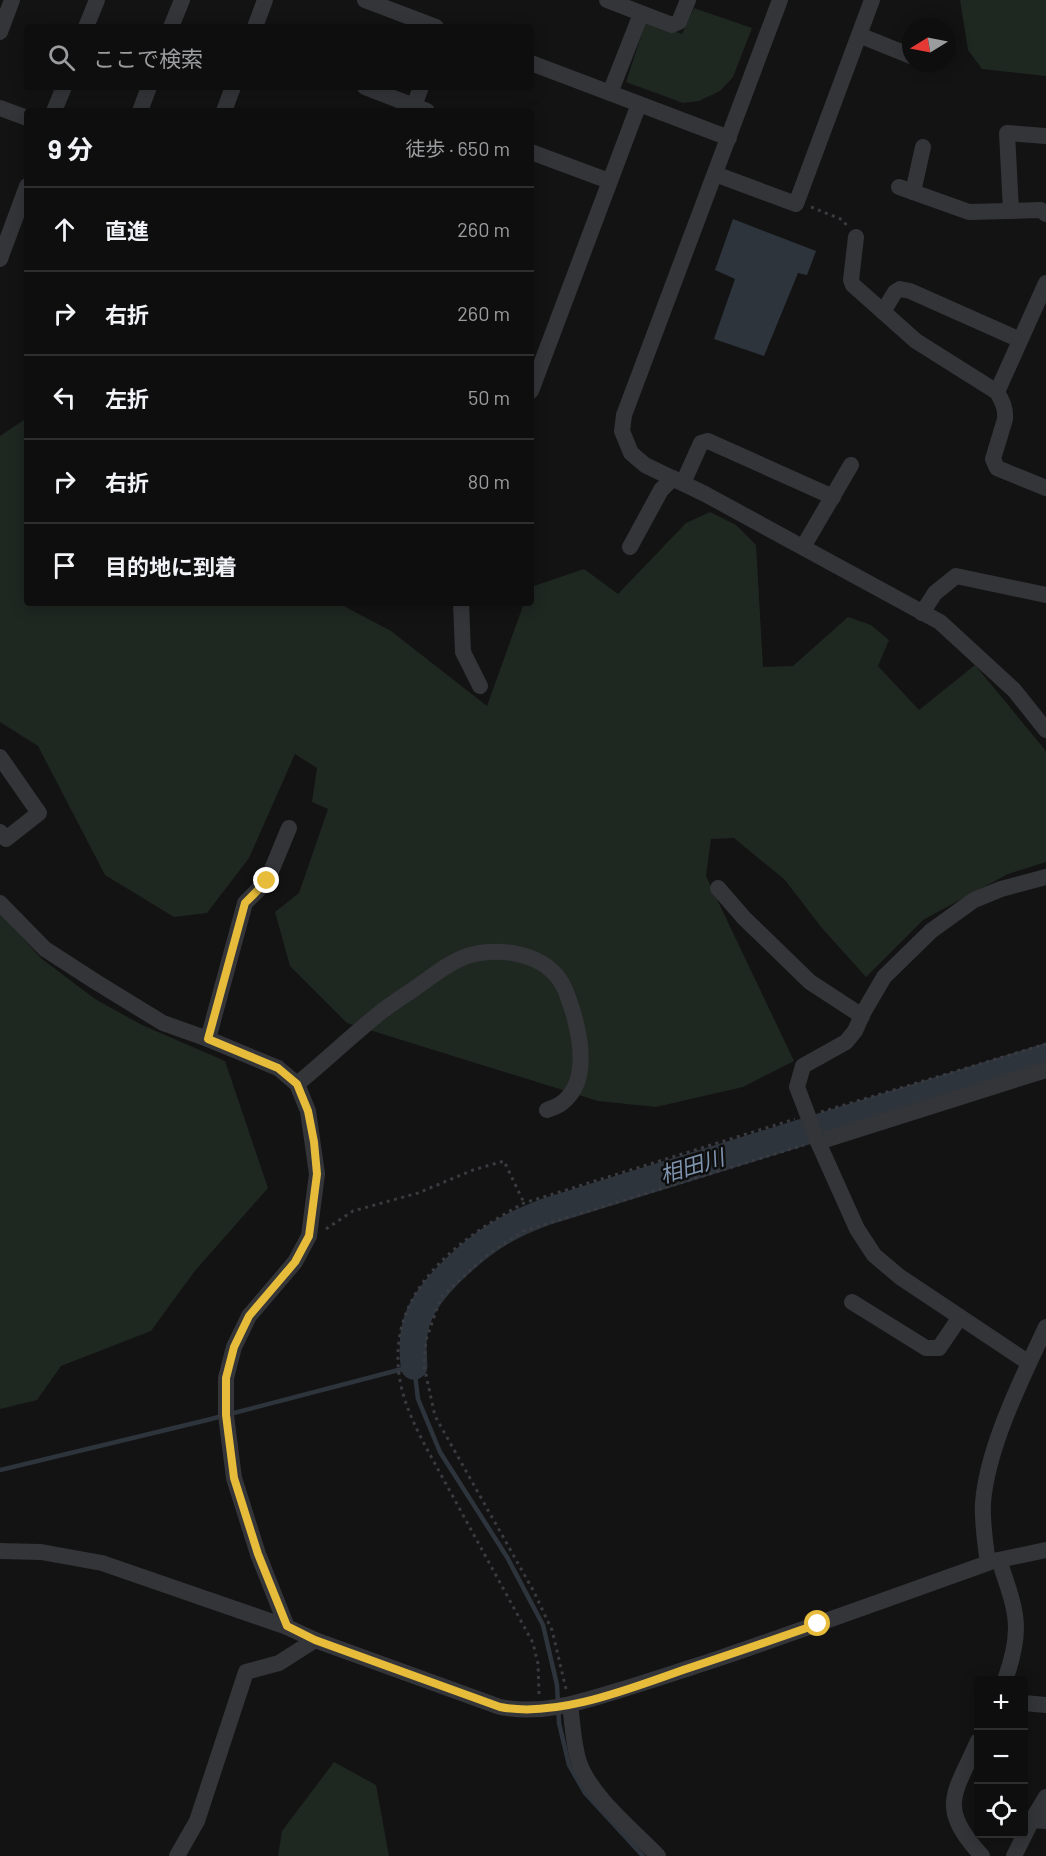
<!DOCTYPE html>
<html lang="ja">
<head>
<meta charset="utf-8">
<style>
  body { margin:0; font-family:Barlow,"Noto Sans JP",sans-serif; background:#1c1c1d; color:#f1f3f6 }
  .controls { position:absolute; right:18px; bottom:18px; display:grid; overflow:hidden; border-radius:6px; box-shadow:0 3px 15px #0003 }
  .controls button { width:54px; height:54px; display:grid; place-items:center; padding:0; border:0; border-bottom:2px solid #2e2e2f; background:#0e0e0f; color:#f1f3f6; font:30px sans-serif }
  .compass { position:absolute; left:902px; top:18px; width:54px; height:54px; border-radius:50%; background:#0e0e0f; box-shadow:0 3px 15px #0003; rotate:260deg }
  .stop { position:absolute; width:18px; height:18px; margin:-14px; border:4px solid #e6bc3a; border-radius:50%; background:#fff }
  .stop.end { background:#e6bc3a; border-color:#fff; box-shadow:0 2px 6px #0008 }
  .list { margin:0; padding:0; list-style:none }
  h2 { display:flex; justify-content:space-between; align-items:center; height:78px; margin:0; padding:0 24px; font-size:26px }
  h2 small { font-size:20px; font-weight:400; color:#9b9c9e }
  .list li { display:grid; grid-template-columns:39px 1fr auto; gap:18px; align-items:center; box-sizing:border-box; height:84px; padding:0 24px; border-top:2px solid #2e2e2f }
  .list b { display:block; font-size:22px; white-space:nowrap }
  .list em { font-size:20px; font-style:normal; color:#9b9c9e }
  .icon { flex:none; width:33px; height:33px; fill:none; stroke:currentColor; stroke-width:2; stroke-linecap:round; stroke-linejoin:round }
  .map { position:relative; flex:none; width:1046px; height:1856px; overflow:hidden }
  .search { position:absolute; background:#0e0e0f; box-shadow:0 3px 15px #0003; left:24px; top:24px; width:510px; height:66px; display:flex; align-items:center; gap:15px; box-sizing:border-box; padding:0 21px; border-radius:6px; color:#9b9c9e; font-size:22px }
  .panel { position:absolute; background:#0e0e0f; box-shadow:0 3px 15px #0003; left:24px; top:108px; width:510px; height:498px; border-radius:6px }
  .map>svg:first-child { display:block }
  .green { fill:#1f2721 }
  .water { fill:#2d343c }
  .lines { fill:none; stroke-linecap:round; stroke-linejoin:round }
  .stream { stroke:#2d343c; stroke-width:4.5 }
  .river { stroke:#2d343c; stroke-width:27 }
  .path { stroke:#3a3b40; stroke-width:3; stroke-dasharray:3 4.5; stroke-linecap:butt }
  .minor { stroke:#343539; stroke-width:16 }
  .route { stroke:#e6bc3a; stroke-width:8 }
  .labels { text-anchor:middle; stroke-width:5; stroke-linejoin:round; paint-order:stroke }
  .water-label { font-size:22px; font-style:italic; fill:#7e93ad; stroke:#0e0e0f }
</style>
</head>
<body>
<div class="map">
<svg width="1046" height="1856" viewBox="0 0 1046 1856">
  <rect width="100%" height="100%" fill="#131314"/>
  <g class="green">
    <polygon points="960,0 1046,0 1046,76 982,69 968,50"/>
    <polygon points="694,8 752,28 733,77 720,91 699,101 683,103 626,82 646,21 682,34"/>
    <polygon points="27,418 27,603 338,603 391,631 487,706 524,603 531,603 531,587 584,569 618,594 686,523 710,512 736,525 756,545 763,667 793,666 848,617 871,625 889,640 878,666 919,710 975,665 1046,751 1046,862 1008,874 923,920 866,977 821,927 785,880 734,838 711,839 706,876 794,1061 743,1087 656,1107 598,1101 347,1023 290,966 275,912 299,893 328,809 312,802 317,768 295,754 249,858 207,913 174,917 105,875 38,746 0,722 0,436"/>
    <polygon points="0,913 42,959 95,999 142,1025 225,1061 268,1188 194,1272 151,1331 61,1366 37,1400 0,1409"/>
    <polygon points="334,1762 376,1785 389,1856 278,1856 282,1831"/>
  </g>
  <polygon class="water" points="733,219 816,251 807,275 798,273 764,356 714,339 735,279 715,270"/>
  <g class="lines">
    <polyline class="stream" points="0,1470 207,1420 414,1366 418,1399 440,1452 507,1557 543,1625 557,1685 559,1723 569,1765 585,1793 643,1856"/>
    <path class="river" d="M414,1366c-1,-15 -2,-28 2,-42 9,-35 63,-81 95,-97 11,-6 22,-10 34,-15l501,-155"/>
    <g class="path">
      <polyline points="811,207 843,220 847,226"/>
      <polyline points="821,1112 1046,1044"/>
      <polyline points="326,1229 353,1211 418,1193 473,1170 504,1161 524,1203"/>
      <polyline points="566,1689 552,1630 533,1590 435,1416 424,1366 426,1340 441,1297 487,1255 523,1231 804,1145"/>
      <path d="M539,1694l-1,-30 -5,-21 -105,-192c-15,-28 -30,-59 -30,-91 -2,-77 66,-124 126,-157l271,-84"/>
    </g>
    <g class="minor">
      <polyline points="365,0 436,27"/>
      <polyline points="607,0 672,25 679,22 688,0"/>
      <polyline points="780,0 624,415 622,431 631,453 645,465 705,494 940,622 1014,690 1046,730"/>
      <polyline points="86,27 97,0"/>
      <polyline points="171,27 182,0"/>
      <polyline points="255,27 265,0"/>
      <polyline points="0,32 12,0"/>
      <polyline points="859,35 911,56"/>
      <polyline points="531,63 729,138"/>
      <polyline points="365,87 427,111"/>
      <polyline points="610,93 641,14"/>
      <polyline points="414,106 421,87"/>
      <polyline points="0,108 27,118"/>
      <polyline points="54,111 64,87"/>
      <polyline points="140,111 149,87"/>
      <polyline points="224,111 233,87"/>
      <polyline points="531,152 609,181"/>
      <polyline points="715,174 796,204 872,0"/>
      <polyline points="899,187 969,212 1041,210 1046,214"/>
      <polyline points="913,192 923,147"/>
      <polyline points="1011,211 1007,133 1046,136"/>
      <path d="M856,237l-5,43 2,5 63,56 81,51c5,9 9,16 8,27l-12,40 4,9 49,20"/>
      <polyline points="0,259 27,186"/>
      <polyline points="883,312 895,292 900,289 910,291 1020,340"/>
      <polyline points="531,391 639,104"/>
      <polyline points="997,392 1046,283"/>
      <polyline points="683,483 701,443 708,441 833,497"/>
      <polyline points="630,547 661,490 673,478"/>
      <polyline points="803,547 851,465"/>
      <polyline points="461,603 463,652 480,686"/>
      <polyline points="922,613 935,593 956,576 1046,595"/>
      <polyline points="0,757 39,813 6,839 0,832"/>
      <polyline points="718,888 744,918 810,982 862,1016"/>
      <polyline points="0,903 45,949 96,982 163,1023 208,1039 278,1068 297,1084 308,1111 317,1174 309,1236 295,1262 249,1316 234,1347 226,1378 226,1415 234,1478 258,1554 287,1627"/>
      <polyline points="208,1039 245,903 267,881 289,828"/>
      <path d="M297,1084c27,-22 52,-46 79,-68 14,-12 30,-21 45,-32 14,-10 29,-22 46,-28 28,-8 65,-5 86,16 12,11 15,26 20,40 8,28 16,69 -10,90 -4,4 -11,6 -16,8"/>
      <polyline points="818,1142 1046,1070"/>
      <polyline points="852,1302 926,1348 939,1348 960,1317"/>
      <polyline points="1029,1363 900,1277 874,1255 857,1229 818,1142 797,1087 803,1066 846,1042 855,1031 863,1013 884,977 931,931 974,900 1001,889 1046,877"/>
      <path d="M0,1551l41,1 61,11 185,64 28,13 185,67c41,8 78,-4 117,-16 33,-10 66,-21 100,-32 91,-31 181,-64 271,-96 -3,-20 -6,-40 -5,-60 4,-55 39,-125 63,-176"/>
      <path d="M999,1560c17,51 25,67 6,120"/>
      <polyline points="989,1562 1046,1550"/>
      <polyline points="1024,1703 1046,1705"/>
      <path d="M570,1705c3,20 3,41 10,60 13,33 53,65 78,91"/>
      <path d="M978,1741c-24,54 -41,66 4,115"/>
      <polyline points="1032,1820 1046,1797"/>
      <polyline points="177,1856 197,1821 246,1672 279,1663 315,1640"/>
      <polyline points="1014,1856 1032,1820 1046,1821"/>
    </g>
  </g>
  <g class="lines">
    <path class="route" d="M267,881l-22,22 -37,136 70,29 19,16 11,27 6,31 3,32 -8,62 -14,26 -46,54 -15,31 -8,31v37l8,63 24,76 29,72 28,14 185,67c57,11 129,-18 183,-37 45,-15 90,-30 135,-46"/>
  </g>
  <g class="labels">
    <g class="water-label">
      <text transform="translate(692 1166) rotate(-17)" y="8">相田川</text>
    </g>
  </g>
</svg>
<div class="controls">
<button>+</button>
<button>−</button>
<button><svg class="icon" aria-label="locate" viewBox="0 0 24 24"><circle cx="12" cy="12" r="6"/><path d="M12 2v4M12 18v4M2 12h4M18 12h4"/></svg></button>
</div>
<svg class="compass" viewBox="-18 -18 36 36"><path d="M0-13l5 13h-10z" fill="#e53935"/><path d="M0 13l5-13h-10z" fill="#9b9c9e"/></svg>
<div class="stop" style="left:818px;top:1624px"></div>
<div class="stop end" style="left:267px;top:881px"></div>
<div class="search"><svg class="icon" aria-label="search" viewBox="0 0 24 24"><circle cx="10" cy="10" r="6"/><path d="M15 15l6 6"/></svg>ここで検索</div>
<section class="panel">
<h2>9 分<small>徒歩 · 650 m</small></h2>
<ul class="list">
<li><svg class="icon" aria-label="ahead" viewBox="0 0 24 24"><path d="M12 20V5M6 11l6-6 6 6"/></svg><div><b>直進</b></div><em>260 m</em></li>
<li><svg class="icon" aria-label="right" viewBox="0 0 24 24"><path d="M7 20v-9h11M14 6l5 5-5 5"/></svg><div><b>右折</b></div><em>260 m</em></li>
<li><svg class="icon" aria-label="left" viewBox="0 0 24 24"><path d="M17 20v-9H6M10 6l-5 5 5 5"/></svg><div><b>左折</b></div><em>50 m</em></li>
<li><svg class="icon" aria-label="right" viewBox="0 0 24 24"><path d="M7 20v-9h11M14 6l5 5-5 5"/></svg><div><b>右折</b></div><em>80 m</em></li>
<li><svg class="icon" aria-label="arrive" viewBox="0 0 24 24"><path d="M6 21V4h12l-3 4 3 4H6"/></svg><div><b>目的地に到着</b></div></li>
</ul>
</section>
</div>
</body>
</html>
